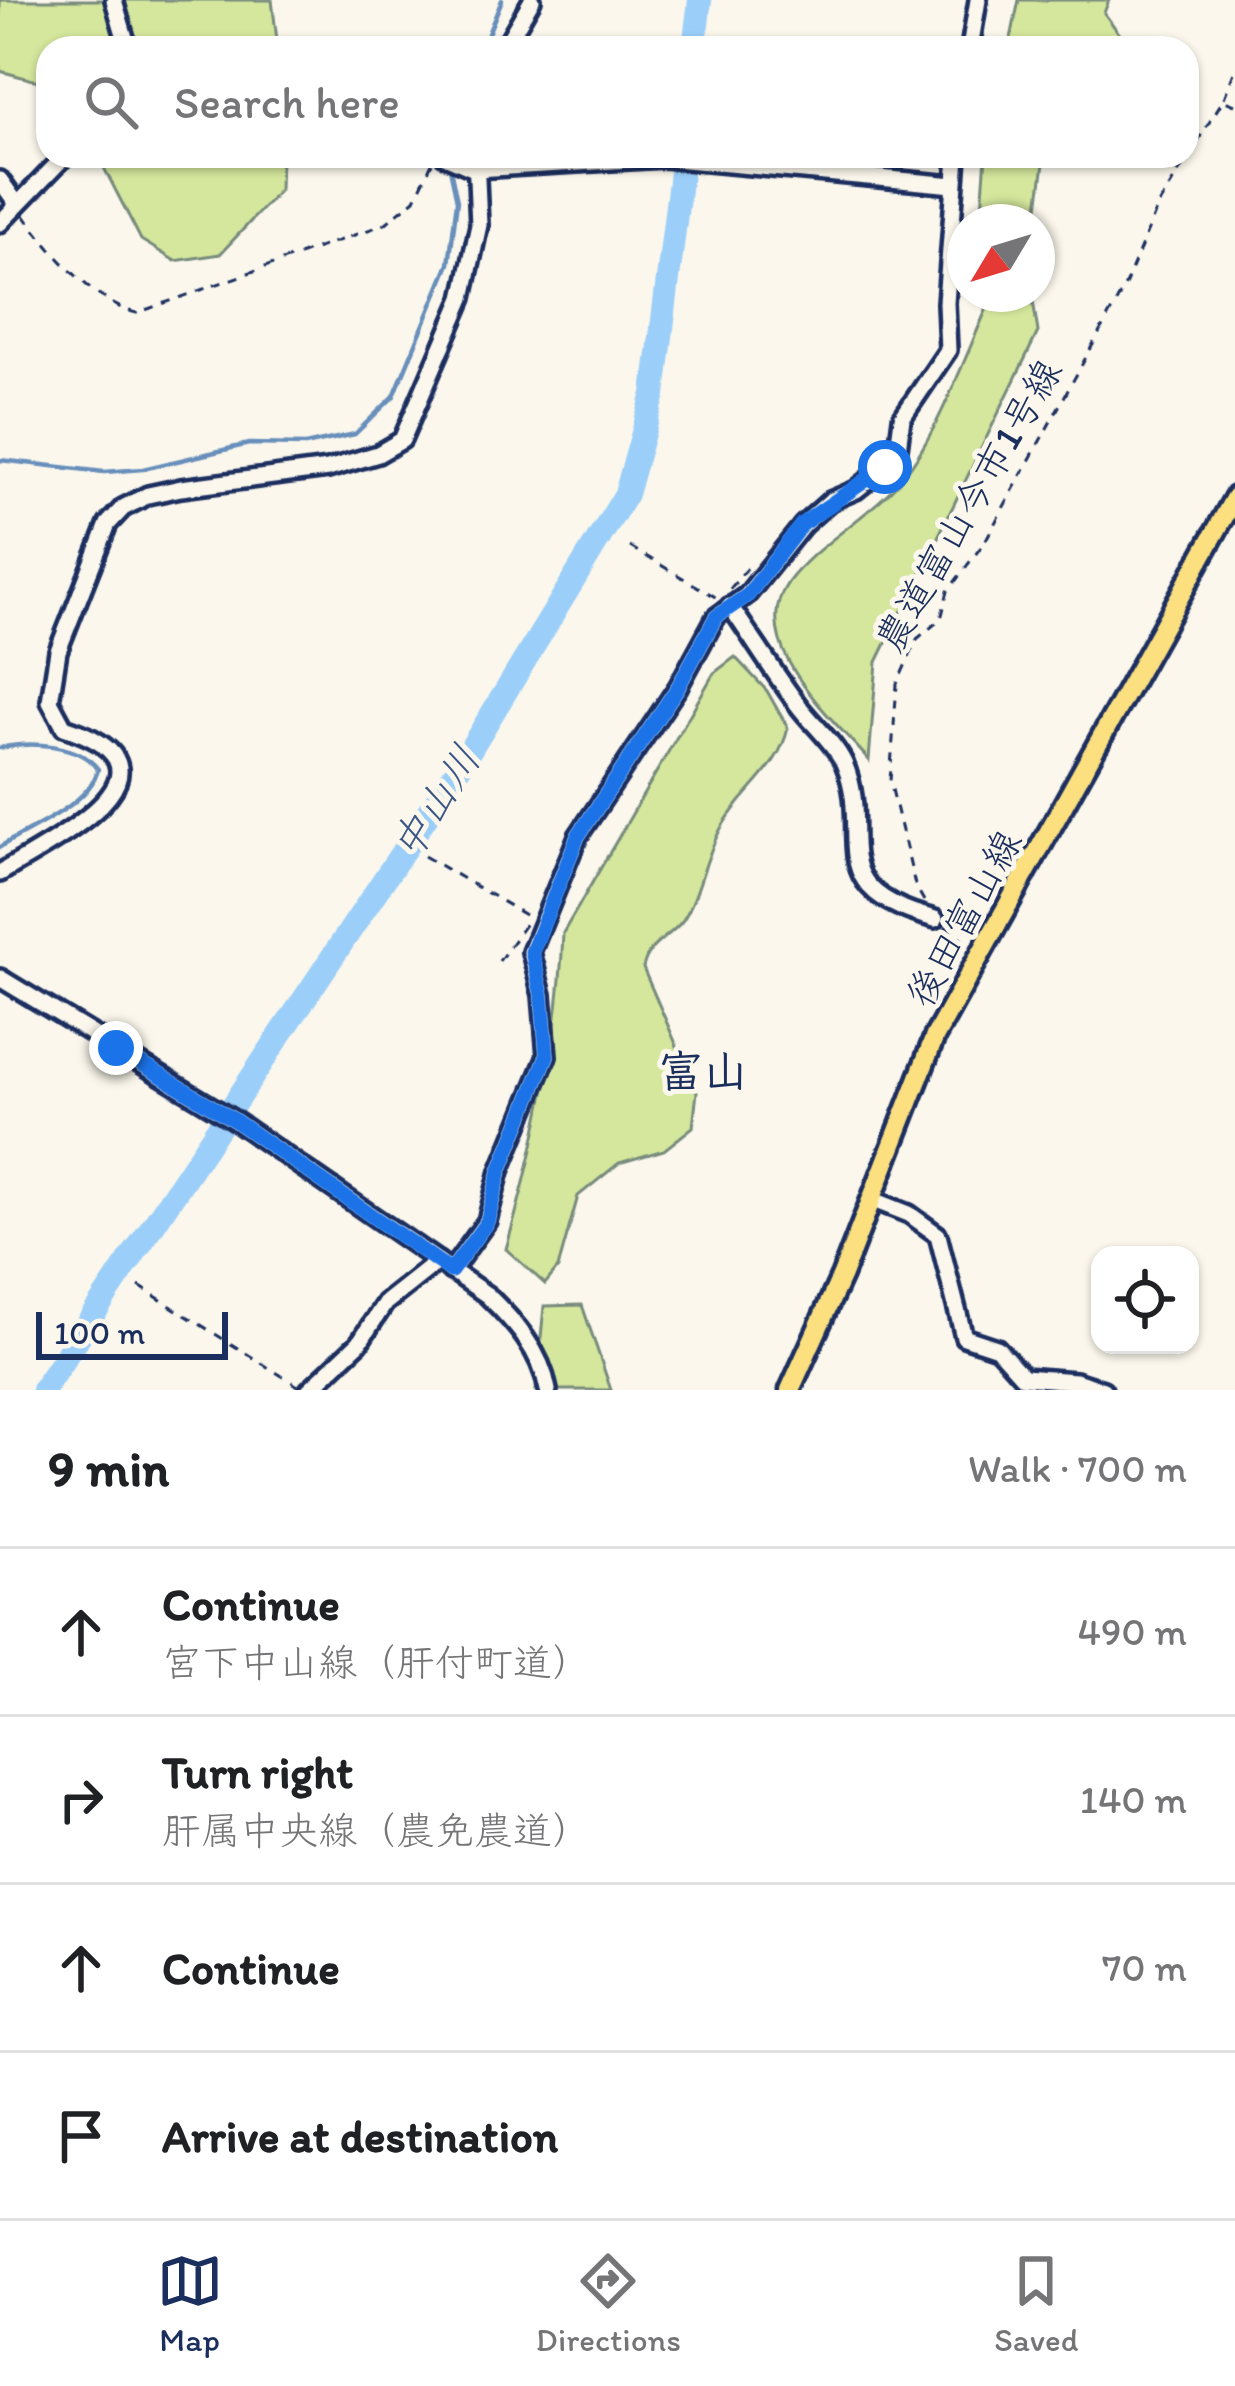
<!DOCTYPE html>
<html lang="en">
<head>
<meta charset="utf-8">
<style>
  body { margin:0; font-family:Itim,"Klee One",sans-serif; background:#f2f2f2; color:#202124 }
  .controls { position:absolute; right:36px; bottom:36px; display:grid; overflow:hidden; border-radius:24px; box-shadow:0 3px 9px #0004 }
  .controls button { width:108px; height:108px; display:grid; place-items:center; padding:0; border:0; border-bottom:3px solid #e0e0e0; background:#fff; color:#202124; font:60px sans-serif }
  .compass { position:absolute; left:947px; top:204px; width:108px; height:108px; border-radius:50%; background:#fff; box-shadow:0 3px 9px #0004; rotate:232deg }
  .scale { position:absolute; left:36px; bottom:30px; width:192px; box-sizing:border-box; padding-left:12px; border:6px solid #1b2f5e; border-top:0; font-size:33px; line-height:42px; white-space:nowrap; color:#1b2f5e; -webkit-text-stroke:9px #fbf7ec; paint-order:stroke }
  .stop { position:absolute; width:36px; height:36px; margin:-27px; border:9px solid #1a73e8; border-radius:50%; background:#fff }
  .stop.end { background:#1a73e8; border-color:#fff; box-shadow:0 3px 12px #0008 }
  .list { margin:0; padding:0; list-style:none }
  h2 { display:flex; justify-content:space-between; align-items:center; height:156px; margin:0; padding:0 48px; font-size:51px }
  h2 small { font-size:39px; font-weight:400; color:#757577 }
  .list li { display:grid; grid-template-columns:78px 1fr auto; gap:36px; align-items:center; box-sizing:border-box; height:168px; padding:0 48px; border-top:3px solid #e0e0e0 }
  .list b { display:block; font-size:45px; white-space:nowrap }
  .list p { margin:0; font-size:39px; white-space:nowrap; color:#757577 }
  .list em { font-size:39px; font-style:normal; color:#757577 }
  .icon { flex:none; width:66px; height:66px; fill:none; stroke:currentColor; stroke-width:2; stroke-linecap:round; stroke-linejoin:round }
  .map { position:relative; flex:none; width:1235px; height:1390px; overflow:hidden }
  .search { position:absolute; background:#fff; box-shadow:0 3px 9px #0004; left:36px; right:36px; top:36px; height:132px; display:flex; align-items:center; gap:30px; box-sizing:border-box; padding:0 42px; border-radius:36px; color:#757577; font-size:45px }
  .sheet { height:828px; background:#fff }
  nav { display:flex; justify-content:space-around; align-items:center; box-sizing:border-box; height:168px; border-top:3px solid #e0e0e0; background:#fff; font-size:33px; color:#757577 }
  nav a { display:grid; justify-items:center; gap:6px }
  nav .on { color:#1b2f5e }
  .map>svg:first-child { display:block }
  .green { fill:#d4e79c; stroke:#788b7d; stroke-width:3 }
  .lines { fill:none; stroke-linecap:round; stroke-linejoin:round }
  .stream { stroke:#688fbb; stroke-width:4.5 }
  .river { stroke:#9bcff9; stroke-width:24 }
  .minor-casing { stroke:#1b2f5e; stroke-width:24 }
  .major-casing { stroke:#1b2f5e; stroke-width:27 }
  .path { stroke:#1b2f5e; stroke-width:3; stroke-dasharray:9 9; stroke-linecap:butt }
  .minor { stroke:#fbf7ec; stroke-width:15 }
  .major { stroke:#fce080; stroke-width:18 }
  .route { stroke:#1a73e8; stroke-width:15 }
  .labels { text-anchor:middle; stroke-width:10; stroke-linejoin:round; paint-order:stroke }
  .street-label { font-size:39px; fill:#1b2f5e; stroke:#fbf7ec }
  .water-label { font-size:42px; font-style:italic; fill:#3b5785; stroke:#fbf7ec }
  .quarter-label { font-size:45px; font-weight:bold; fill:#1b2f5e; stroke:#fbf7ec }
</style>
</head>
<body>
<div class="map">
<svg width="1235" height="1390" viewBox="0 0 1235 1390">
  <rect width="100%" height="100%" fill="#fbf7ec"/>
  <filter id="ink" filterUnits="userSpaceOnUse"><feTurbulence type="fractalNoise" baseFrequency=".00833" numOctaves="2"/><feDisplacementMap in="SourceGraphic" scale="24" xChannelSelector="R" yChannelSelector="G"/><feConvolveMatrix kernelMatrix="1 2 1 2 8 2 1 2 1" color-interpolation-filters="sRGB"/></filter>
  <g filter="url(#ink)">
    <g class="green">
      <polygon points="0,0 272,0 278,48 48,48 48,84 0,71"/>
      <polygon points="1019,0 1109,0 1104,13 1130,48 1009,48"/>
      <polygon points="98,156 281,156 280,190 220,254 175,261 141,240"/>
      <polygon points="986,156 1045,156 1036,222 981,222"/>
      <path d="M988,294h44l6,38 -161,330 -8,98c-40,-46 -129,-121 -76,-184 30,-35 73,-58 104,-92 39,-44 67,-126 92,-180z"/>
      <path d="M735,657l32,34 21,37c-9,41 -43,61 -65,97 -18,29 -22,67 -40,95 -15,20 -34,21 -40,48l54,124 -4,35 -29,23 -45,13 -41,33 -20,72 -13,16 -39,-35c29,-100 53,-212 57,-316l151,-260z"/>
      <polygon points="582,1305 611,1390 536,1390 544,1306"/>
    </g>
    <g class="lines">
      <g class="stream">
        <polyline points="482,48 502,0"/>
        <polyline points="0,460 104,472 143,469 249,444 305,445 355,434 394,396 449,264 457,201 449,164"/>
        <path d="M0,748c30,-7 78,-5 98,21 -8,36 -69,59 -98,78"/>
      </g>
      <g class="river">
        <polyline points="694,48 700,0"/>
        <polyline points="43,1390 462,763 626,494 654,394 683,156"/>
      </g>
      <defs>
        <g id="minor">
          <polyline points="114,0 128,48"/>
          <polyline points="504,48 532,0"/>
          <polyline points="970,48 978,0"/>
          <polyline points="445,156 475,169 664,158 954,185"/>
          <polyline points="0,180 17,204"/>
          <polyline points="0,223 65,156"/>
          <path d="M730,606c23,33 44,67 68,99 14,19 36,37 46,58 31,72 -29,125 91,156"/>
          <path d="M0,873c52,-32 198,-103 64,-146l-14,-26 8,-50 50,-127 15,-16 25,-13 33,-7 147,-19 50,-15 24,-14 61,-142 16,-73 -3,-69"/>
          <path d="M0,978l234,142 253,175c28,27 54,56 61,95"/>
          <polyline points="871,1199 909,1214 938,1235 964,1337 997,1348 1023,1377 1075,1381 1103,1390"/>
          <polyline points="451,1271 487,1221 500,1171 547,1056 542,995 531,952 578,836 678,687 716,617 747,595 803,525 830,501 856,490 885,467 898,449 902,418 948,350 946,303 957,156"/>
          <polyline points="309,1390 359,1343 385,1303 438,1261"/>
        </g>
        <polyline id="major" points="790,1390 842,1275 935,1036 1235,497"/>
      </defs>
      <use href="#minor" class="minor-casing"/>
      <use href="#major" class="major-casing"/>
      <g class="path">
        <polyline points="1224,98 1235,70"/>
        <path d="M24,215c24,34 72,90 113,98l248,-89 30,-25 17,-36"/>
        <polyline points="630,547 719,599"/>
        <polyline points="730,589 747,568"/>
        <polyline points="424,856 532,919"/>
        <polyline points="924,901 915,885 890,781 897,684 917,639 941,619 948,591 984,543 1124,288 1158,206 1223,100 1235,105"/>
        <polyline points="945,926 966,943"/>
        <polyline points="499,961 529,919"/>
        <polyline points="139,1286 298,1386"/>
      </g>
      <use href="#minor" class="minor"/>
      <use href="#major" class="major"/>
    </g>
  </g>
  <g class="lines" filter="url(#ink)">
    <polyline class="route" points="116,1048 234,1120 451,1271 487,1222 500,1171 547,1056 542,995 532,952 578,836 678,687 716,617 748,595 802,524 885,467"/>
  </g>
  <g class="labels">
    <g class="street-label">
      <text transform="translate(968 505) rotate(-60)" y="14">農道富山今市1号線</text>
      <text transform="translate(963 918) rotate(-61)" y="14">後田富山線</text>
    </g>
    <g class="water-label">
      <text transform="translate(435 802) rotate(-57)" y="15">中山川</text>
    </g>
    <g class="quarter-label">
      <text x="703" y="1087">富山</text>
    </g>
  </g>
</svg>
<div class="controls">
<button><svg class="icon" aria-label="locate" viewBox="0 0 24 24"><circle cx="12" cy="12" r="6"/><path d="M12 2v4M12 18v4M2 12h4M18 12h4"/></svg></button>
</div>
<svg class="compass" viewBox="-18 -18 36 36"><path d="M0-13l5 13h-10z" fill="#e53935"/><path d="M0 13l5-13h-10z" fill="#757577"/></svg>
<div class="scale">100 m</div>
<div class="stop" style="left:885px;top:467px"></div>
<div class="stop end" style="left:116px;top:1048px"></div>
<div class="search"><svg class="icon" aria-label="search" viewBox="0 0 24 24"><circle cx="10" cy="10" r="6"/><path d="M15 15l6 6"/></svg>Search here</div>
</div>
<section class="sheet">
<h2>9 min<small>Walk · 700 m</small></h2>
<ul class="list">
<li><svg class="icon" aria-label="ahead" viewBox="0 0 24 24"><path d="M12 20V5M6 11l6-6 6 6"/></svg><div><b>Continue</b><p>宮下中山線（肝付町道）</p></div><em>490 m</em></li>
<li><svg class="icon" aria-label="right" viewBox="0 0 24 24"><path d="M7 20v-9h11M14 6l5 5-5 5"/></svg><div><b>Turn right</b><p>肝属中央線（農免農道）</p></div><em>140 m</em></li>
<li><svg class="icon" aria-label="ahead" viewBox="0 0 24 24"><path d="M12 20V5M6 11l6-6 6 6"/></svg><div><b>Continue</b></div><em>70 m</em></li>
<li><svg class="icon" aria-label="arrive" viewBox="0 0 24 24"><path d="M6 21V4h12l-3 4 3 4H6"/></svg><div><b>Arrive at destination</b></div></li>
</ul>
</section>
<nav>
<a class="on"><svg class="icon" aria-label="map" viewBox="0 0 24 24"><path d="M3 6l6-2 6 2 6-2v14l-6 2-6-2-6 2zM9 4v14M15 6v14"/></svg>Map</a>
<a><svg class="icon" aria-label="directions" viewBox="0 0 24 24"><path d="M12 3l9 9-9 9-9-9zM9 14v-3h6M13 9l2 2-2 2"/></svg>Directions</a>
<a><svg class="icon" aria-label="saved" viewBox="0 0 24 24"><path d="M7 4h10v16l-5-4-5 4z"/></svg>Saved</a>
</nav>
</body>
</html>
